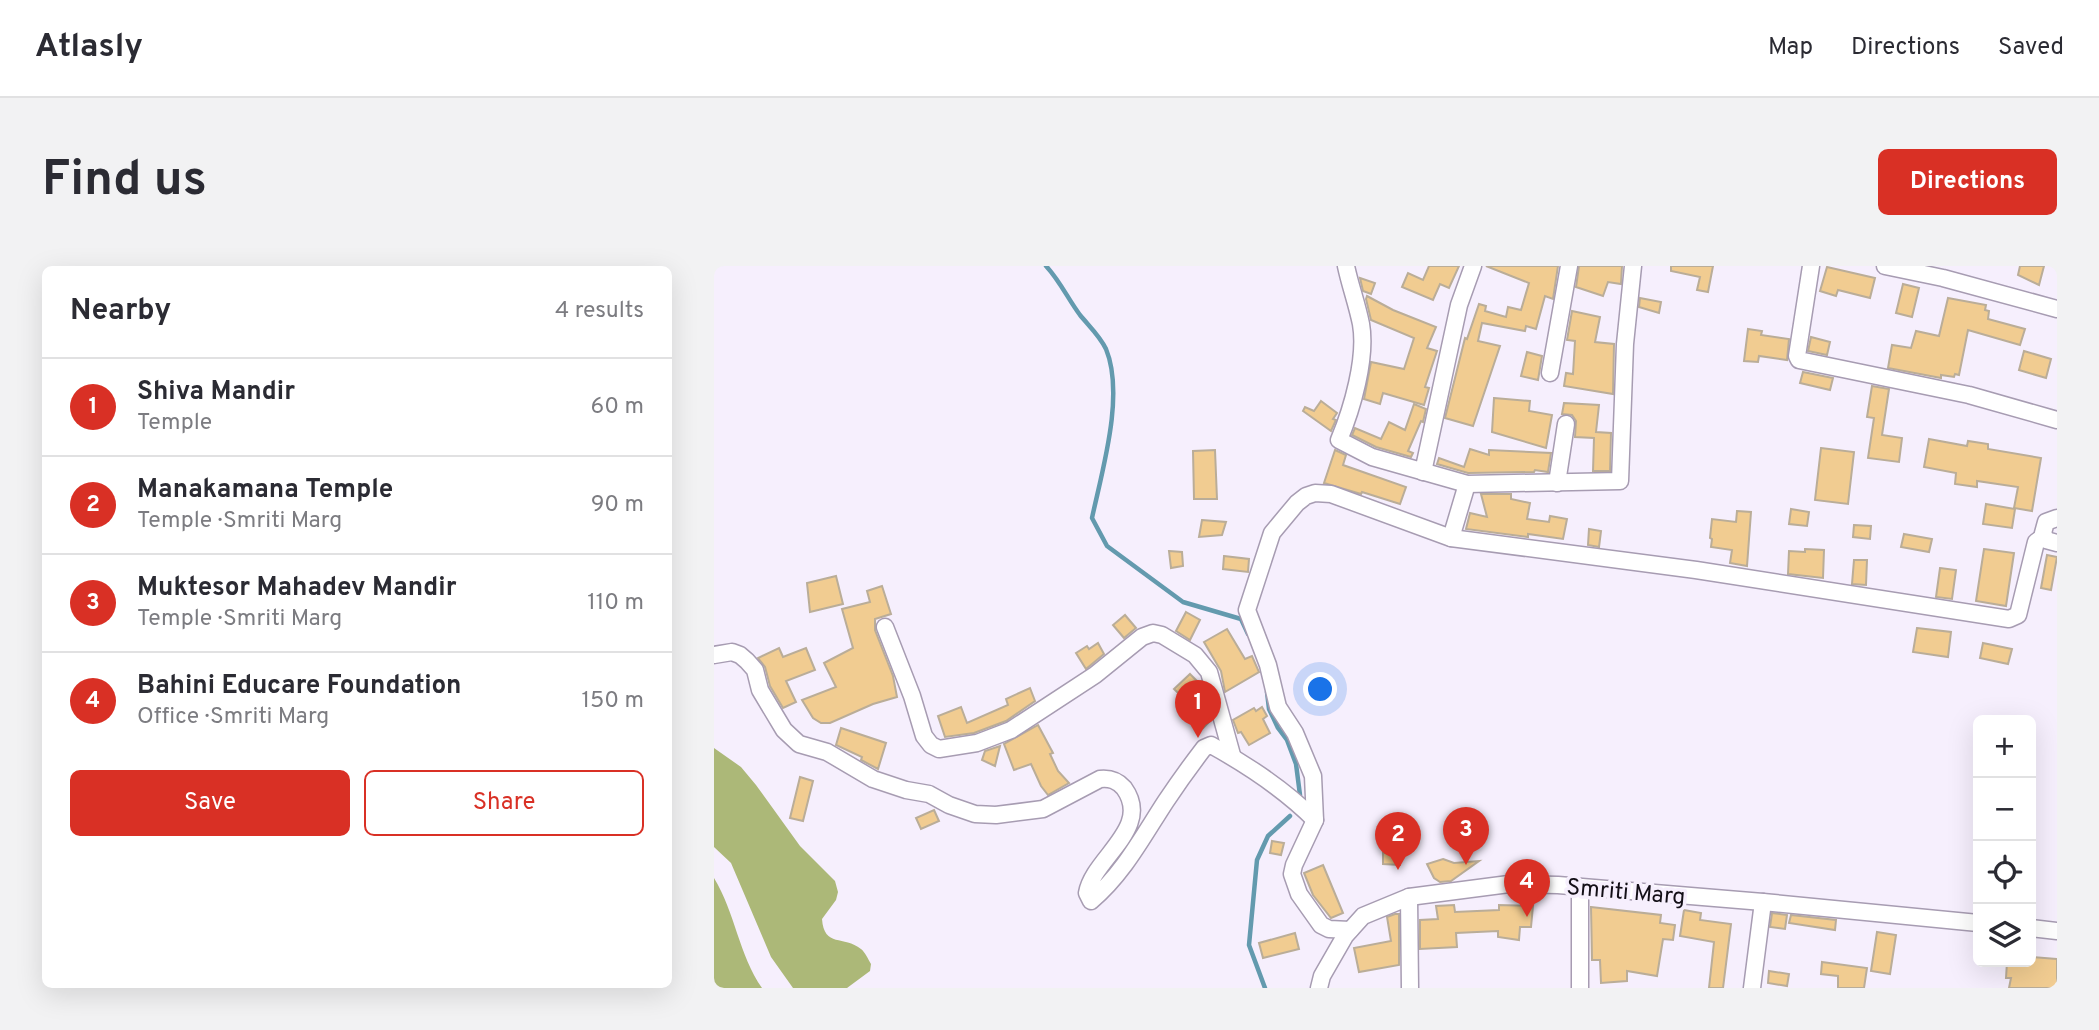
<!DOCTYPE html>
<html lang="en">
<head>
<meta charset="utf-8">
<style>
  body { margin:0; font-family:Overpass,sans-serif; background:#f2f2f3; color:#2b2b33 }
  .controls { position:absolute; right:21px; bottom:21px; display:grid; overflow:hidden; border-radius:10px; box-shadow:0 7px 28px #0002 }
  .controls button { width:63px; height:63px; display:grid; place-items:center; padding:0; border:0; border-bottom:2px solid #e1e1e2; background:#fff; color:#2b2b33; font:35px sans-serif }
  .you { position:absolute; left:607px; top:424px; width:24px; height:24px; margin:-18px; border:5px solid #fff; border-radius:50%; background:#1a73e8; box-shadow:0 0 0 10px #1a73e833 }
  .badge { display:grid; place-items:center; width:46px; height:46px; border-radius:50%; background:#d93025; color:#fff; font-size:23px; font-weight:700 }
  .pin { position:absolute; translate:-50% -58px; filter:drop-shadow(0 2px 4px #0008) }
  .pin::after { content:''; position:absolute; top:37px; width:24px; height:21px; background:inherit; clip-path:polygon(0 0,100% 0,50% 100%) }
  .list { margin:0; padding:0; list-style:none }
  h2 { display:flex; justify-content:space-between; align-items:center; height:91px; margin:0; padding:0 28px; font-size:30px }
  h2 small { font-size:23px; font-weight:400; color:#7c7c81 }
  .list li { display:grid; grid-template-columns:46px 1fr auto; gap:21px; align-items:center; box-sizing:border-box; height:98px; padding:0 28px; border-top:2px solid #e1e1e2 }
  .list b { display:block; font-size:26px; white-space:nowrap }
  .list p { margin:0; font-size:23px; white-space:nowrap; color:#7c7c81 }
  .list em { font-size:23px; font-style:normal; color:#7c7c81 }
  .actions { display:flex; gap:14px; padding:21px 28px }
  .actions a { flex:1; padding:16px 0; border:2px solid #d93025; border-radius:10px; text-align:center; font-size:24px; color:#d93025 }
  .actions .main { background:#d93025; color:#fff }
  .icon { flex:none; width:38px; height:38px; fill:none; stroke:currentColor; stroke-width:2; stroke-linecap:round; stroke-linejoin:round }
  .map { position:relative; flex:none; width:1343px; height:722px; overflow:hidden; border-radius:10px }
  header { display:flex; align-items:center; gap:42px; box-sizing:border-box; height:98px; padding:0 35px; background:#fff; border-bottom:2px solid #e1e1e2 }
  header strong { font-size:33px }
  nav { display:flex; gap:38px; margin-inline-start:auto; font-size:24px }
  .intro { display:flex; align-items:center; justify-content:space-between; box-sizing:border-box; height:168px; padding:0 42px }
  h1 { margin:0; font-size:49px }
  .button { padding:18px 32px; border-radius:10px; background:#d93025; color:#fff; font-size:24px; font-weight:700 }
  main { display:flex; gap:42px; padding:0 42px }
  aside { flex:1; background:#fff; border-radius:10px; box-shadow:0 7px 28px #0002 }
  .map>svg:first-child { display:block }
  .forest { fill:#acb878 }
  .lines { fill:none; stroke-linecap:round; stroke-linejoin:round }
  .stream { stroke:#639aae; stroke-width:4.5 }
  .building { fill:#f1cc91; stroke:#baad98; stroke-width:2 }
  .street-casing { stroke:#a79cb2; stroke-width:19 }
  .street { stroke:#fff; stroke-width:16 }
  .labels { text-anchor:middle; stroke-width:7; stroke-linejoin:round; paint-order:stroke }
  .street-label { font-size:23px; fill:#130f17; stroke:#f6effd }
</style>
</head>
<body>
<header>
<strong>Atlasly</strong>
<nav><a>Map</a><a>Directions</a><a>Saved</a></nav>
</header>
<div class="intro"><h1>Find us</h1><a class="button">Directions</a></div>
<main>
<aside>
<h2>Nearby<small>4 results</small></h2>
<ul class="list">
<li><span class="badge">1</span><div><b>Shiva Mandir</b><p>Temple</p></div><em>60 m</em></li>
<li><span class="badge">2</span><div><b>Manakamana Temple</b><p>Temple · Smriti Marg</p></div><em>90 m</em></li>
<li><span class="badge">3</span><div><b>Muktesor Mahadev Mandir</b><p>Temple · Smriti Marg</p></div><em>110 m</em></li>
<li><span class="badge">4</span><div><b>Bahini Educare Foundation</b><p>Office · Smriti Marg</p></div><em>150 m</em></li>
</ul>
<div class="actions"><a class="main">Save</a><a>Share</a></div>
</aside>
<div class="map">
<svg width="1343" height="722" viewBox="0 0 1343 722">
  <rect width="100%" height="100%" fill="#f6effd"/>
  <g class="forest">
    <path d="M0,482l27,19 15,18 44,61 35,35 3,11 -2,8 -14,19c2,29 22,16 39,30 4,3 7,10 10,15l-1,7 -23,17h-54l-22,-31 -40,-94 -17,-16z"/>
    <path d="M0,612c21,34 25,77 48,110h-48z"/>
  </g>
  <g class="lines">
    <g class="stream">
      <path d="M332,0c14,15 22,33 34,49 9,11 20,21 26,34 19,46 -4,122 -14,169l15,28 76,56 58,17 7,15"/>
      <polyline points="553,426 555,443 564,462 573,474 582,498 586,529"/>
      <polyline points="551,722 535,679 543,594 554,570 576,550"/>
    </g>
  </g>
  <g class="building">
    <polygon points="715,0 745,0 735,22 726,18 719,34 688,21 694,7 709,14"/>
    <polygon points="772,0 844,0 839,33 831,30 822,63 812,60 811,65 768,57 764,75 786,80 759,160 731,152 751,72 753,73 765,38 772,40 771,45 792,51 794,41 807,44 815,17"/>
    <polygon points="865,0 908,0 907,18 894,16 889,30 862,21"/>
    <polygon points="957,0 999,0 994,26 983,24 986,11 957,5"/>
    <polygon points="1306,0 1330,0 1325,19 1304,9"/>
    <polygon points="1113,1 1161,12 1156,32 1124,24 1122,30 1106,25"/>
    <polygon points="646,12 661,17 657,28 649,25"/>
    <polygon points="1189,18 1205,22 1198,51 1182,47"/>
    <polygon points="653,30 679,44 722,61 713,82 723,85 711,121 715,122 710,139 669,127 666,138 650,133 657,96 690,103 700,72 657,54 652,33"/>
    <polygon points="926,32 947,36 945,47 925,41"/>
    <polygon points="1234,32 1272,39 1271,44 1275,45 1274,53 1311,63 1306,79 1254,64 1245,109 1241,108 1240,111 1227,109 1227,112 1174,102 1178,79 1197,82 1202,65 1225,70"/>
    <polygon points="858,45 886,51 881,76 900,78 899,128 850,120 852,107 859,108 861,75 853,74"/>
    <polygon points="1034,63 1048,65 1047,69 1075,73 1073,94 1045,90 1044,96 1030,95"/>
    <polygon points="1097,71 1116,76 1113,89 1094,85"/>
    <polygon points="1310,85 1337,93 1332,112 1305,104"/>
    <polygon points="813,86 828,90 824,114 807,110"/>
    <polygon points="1089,106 1119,112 1116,124 1086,117"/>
    <polygon points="1158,120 1175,123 1168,169 1188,172 1185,196 1154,192 1160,152 1153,151"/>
    <polygon points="780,132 816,135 815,145 838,149 832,182 778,166"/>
    <polygon points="607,135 623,147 619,153 622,154 617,165 589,145 591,141 600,145"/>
    <polygon points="850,137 885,139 882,166 897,167 896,205 879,205 880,172 861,171 862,155 858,149 848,148"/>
    <polygon points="700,138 712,143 709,156 707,155 694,185 699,187 697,191 662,181 638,169 641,162 667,173 675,156 691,164"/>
    <polygon points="1215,173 1253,180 1254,175 1274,178 1274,183 1327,192 1318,245 1300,242 1304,221 1263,215 1263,221 1241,218 1242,207 1210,201"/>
    <polygon points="1107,182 1140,186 1134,238 1101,234"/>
    <polygon points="756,183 775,189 775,184 837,187 834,206 821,204 820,206 754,207 723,198 725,192 750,201"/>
    <polygon points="501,184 503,233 480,233 479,185"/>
    <polygon points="621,184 632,189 629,199 692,221 686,238 648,226 647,228 610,217"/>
    <polygon points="767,228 797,228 797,233 816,237 813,253 835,256 836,250 853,253 849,273 814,268 814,271 752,263 756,247 773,251"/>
    <polygon points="1272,238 1301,243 1298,262 1269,258"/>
    <polygon points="1077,243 1095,246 1093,260 1075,258"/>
    <polygon points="1023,245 1037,246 1033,300 1016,297 1018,284 997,281 998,273 996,272 998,253 1022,256"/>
    <polygon points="488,254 512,256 508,269 485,271"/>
    <polygon points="1140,259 1157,260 1156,273 1139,271"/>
    <polygon points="875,263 887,265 885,281 874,279"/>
    <polygon points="1190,268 1218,273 1215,286 1187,281"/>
    <polygon points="1091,283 1110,284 1109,312 1074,308 1075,285 1091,286"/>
    <polygon points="1270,283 1300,287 1292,340 1262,335"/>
    <polygon points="455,285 468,286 469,300 457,302"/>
    <polygon points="1333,289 1343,291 1337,324 1327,322"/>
    <polygon points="510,290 535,293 534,306 509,303"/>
    <polygon points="1140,294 1153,294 1152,319 1138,318"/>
    <polygon points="1226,302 1242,304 1238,333 1222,331"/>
    <polygon points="122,310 129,338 96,346 93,317"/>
    <polygon points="168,320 177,348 161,353 161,364 179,410 183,431 159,438 116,457 107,457 99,452 88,434 122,421 110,397 139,382 128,343 156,336 153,325"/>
    <polygon points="472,346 486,354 476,374 462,365"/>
    <polygon points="411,349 422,362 410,372 399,359"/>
    <polygon points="1203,362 1237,366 1234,391 1199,386"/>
    <polygon points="513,363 531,393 538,390 545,406 511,426 507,405 490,376"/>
    <polygon points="384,377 390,388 372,403 362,387 373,380 375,383"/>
    <polygon points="1269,377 1298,383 1294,398 1266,392"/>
    <polygon points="65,382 69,391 92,382 101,404 72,415 82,436 69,442 56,420 51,401 44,392"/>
    <polygon points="476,408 484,416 487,415 497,454 489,462 479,452 484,446 460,423"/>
    <polygon points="316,422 321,435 292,455 260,467 231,471 224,450 247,441 253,457 294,439 292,433"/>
    <polygon points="548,441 553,450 549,453 556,467 535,479 527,466 524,467 519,454 540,442 542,445"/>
    <polygon points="324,459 339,487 336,488 344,505 355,517 334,529 327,520 317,498 300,504 290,478"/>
    <polygon points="127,462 172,477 164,503 147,494 148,491 122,479"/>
    <polygon points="286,480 281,500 268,494 271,485"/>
    <polygon points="86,511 99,515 89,555 76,552"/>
    <polygon points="220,544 225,555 207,563 202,552"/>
    <polygon points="558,575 570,577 567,589 556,587"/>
    <polygon points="669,587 686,587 686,599 669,598"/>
    <polygon points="729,593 740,597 765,595 737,615 726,616 720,612 713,598"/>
    <polygon points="609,599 629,647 617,652 599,629 590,607"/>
    <polygon points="740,639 741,646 785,644 785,639 819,640 817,661 806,661 805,674 784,671 784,665 742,667 743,681 706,683 706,654 724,653 722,640"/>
    <polygon points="877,641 947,649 946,657 961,659 959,674 949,673 943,710 913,705 913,715 887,717 886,694 878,694"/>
    <polygon points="970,644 987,647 986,654 1017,658 1009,722 995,722 1000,676 966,670"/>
    <polygon points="1058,647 1073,649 1071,663 1056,661"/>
    <polygon points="681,648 685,648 685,699 645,706 640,682 677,675 673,651"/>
    <polygon points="1077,649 1122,654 1121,664 1075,657"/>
    <polygon points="1163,666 1182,669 1176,708 1157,705"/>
    <polygon points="581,667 585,683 549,692 545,677"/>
    <polygon points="1317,691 1343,693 1343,722 1295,722 1297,712 1292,712 1293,696 1317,696"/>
    <polygon points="1108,696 1153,702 1150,722 1124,722 1124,710 1107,708"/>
    <polygon points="1055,705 1075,708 1073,720 1054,717"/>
  </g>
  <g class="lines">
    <defs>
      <g id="street">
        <path d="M632,0c4,19 11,38 15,58 6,34 -9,85 -22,116l33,17 95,27 153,-3 5,-137 8,-78"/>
        <polyline points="1097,0 1083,90 1085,94 1255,129 1343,154"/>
        <polyline points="1171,0 1229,12 1343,43"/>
        <polyline points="836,107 855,0"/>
        <polyline points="709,206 745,39 759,0"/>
        <polyline points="843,217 852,158"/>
        <polyline points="1343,252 1332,256 1329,267 1332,274 1343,277"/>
        <polyline points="737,272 753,218"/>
        <polyline points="171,361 198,430 210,470 217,479 225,483 263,477 297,464 381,409 428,371 439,367 448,369 481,389 495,406 518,489"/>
        <path d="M0,389l18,-3 8,3 7,6 8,9 5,20 24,40 15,14 28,8 46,27 33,11 23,4 20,11 26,9 21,1 47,-6 57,-30c10,-1 17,1 24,9 29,40 -31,70 -37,105l4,8c33,-28 52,-65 75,-100 12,-18 25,-36 38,-53l7,-3c38,21 73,44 104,75"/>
        <polyline points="866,621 866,722"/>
        <polyline points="695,631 696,722"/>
        <polyline points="1317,662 1343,665"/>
        <polyline points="636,664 615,663 607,659 585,628 578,608 580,599 601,554 599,510 581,467 564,441 554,399 533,344 558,267 583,237 592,230 601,227 617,228 737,272 982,304 1295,353 1304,349 1322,276 1330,270"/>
        <polyline points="605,722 608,710 631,670 649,650 695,631 795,618 844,619 1049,636 1264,657"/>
        <polyline points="1038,722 1049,636"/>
      </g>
    </defs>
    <use href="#street" class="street-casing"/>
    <use href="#street" class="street"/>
  </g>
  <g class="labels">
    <g class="street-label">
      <text transform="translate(912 625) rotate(5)" y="8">Smriti Marg</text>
    </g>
  </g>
</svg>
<div class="controls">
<button>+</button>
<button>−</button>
<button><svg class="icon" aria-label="locate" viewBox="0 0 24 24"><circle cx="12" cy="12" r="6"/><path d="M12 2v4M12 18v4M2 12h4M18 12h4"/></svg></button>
<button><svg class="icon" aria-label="layers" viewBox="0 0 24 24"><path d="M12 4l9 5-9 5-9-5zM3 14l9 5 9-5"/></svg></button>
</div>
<div class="you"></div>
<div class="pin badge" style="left:484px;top:472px">1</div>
<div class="pin badge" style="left:684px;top:604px">2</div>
<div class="pin badge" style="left:752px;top:599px">3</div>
<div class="pin badge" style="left:813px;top:651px">4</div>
</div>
</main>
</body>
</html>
